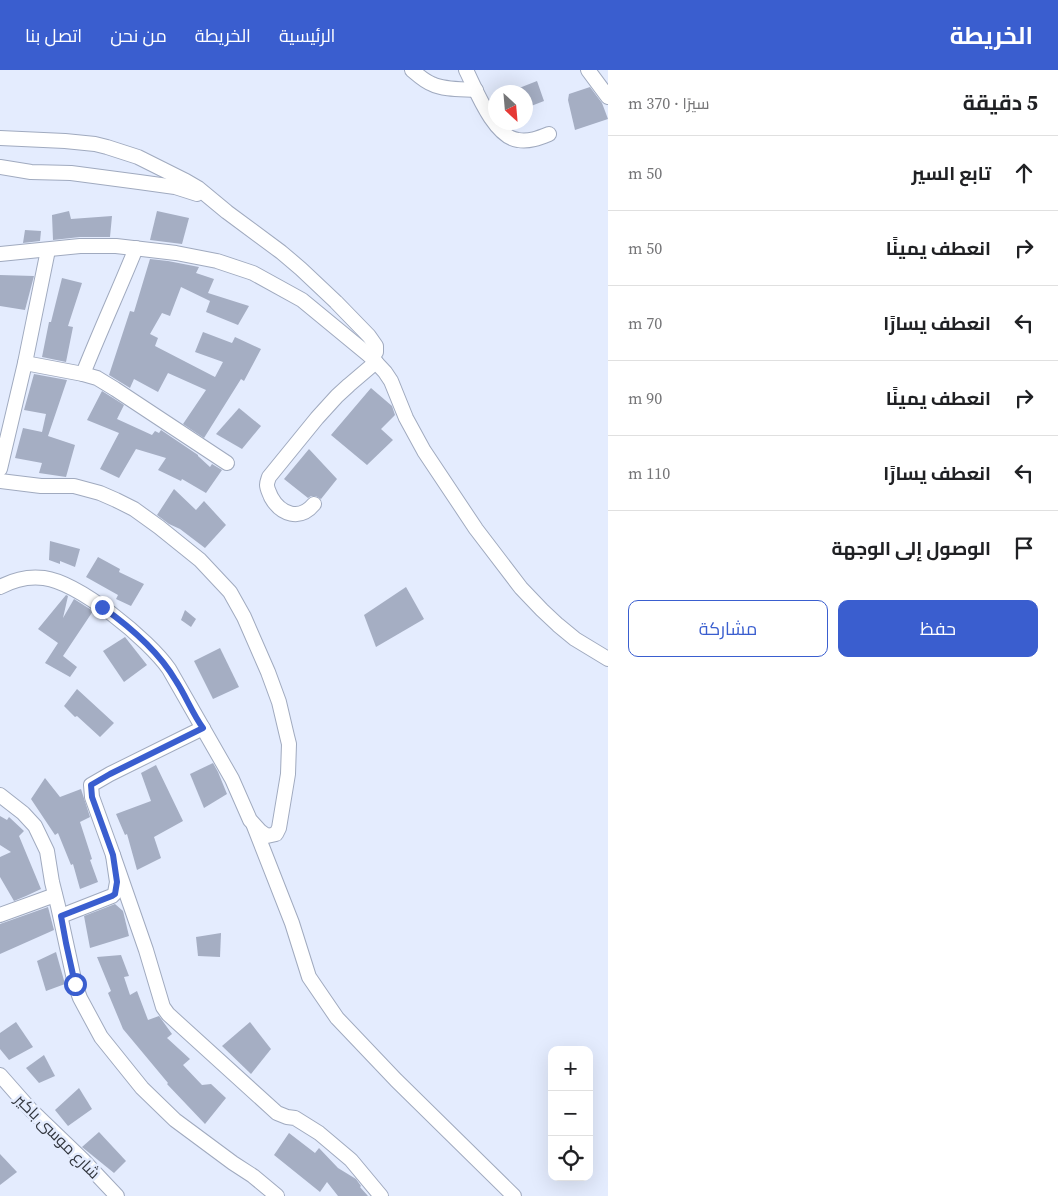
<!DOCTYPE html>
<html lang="ar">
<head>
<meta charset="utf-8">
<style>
  body { margin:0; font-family:"Source Serif 4",Cairo,serif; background:#f2f2f2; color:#202124; direction:rtl }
  .controls { position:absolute; right:15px; bottom:15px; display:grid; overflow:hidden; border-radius:10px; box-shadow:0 5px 20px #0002 }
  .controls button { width:45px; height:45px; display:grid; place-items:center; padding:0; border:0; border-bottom:1px solid #e0e0e0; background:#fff; color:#202124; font:25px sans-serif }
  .compass { position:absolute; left:488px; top:15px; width:45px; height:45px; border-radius:50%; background:#fff; box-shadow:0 5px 20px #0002; rotate:154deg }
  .stop { position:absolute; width:15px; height:15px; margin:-11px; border:4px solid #3a5ecf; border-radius:50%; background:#fff }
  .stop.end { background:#3a5ecf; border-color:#fff; box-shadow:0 1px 5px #0008 }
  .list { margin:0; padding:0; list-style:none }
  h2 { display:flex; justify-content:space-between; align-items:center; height:65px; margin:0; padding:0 20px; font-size:21px }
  h2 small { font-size:16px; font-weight:400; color:#757577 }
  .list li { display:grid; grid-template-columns:32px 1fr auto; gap:15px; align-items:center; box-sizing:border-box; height:75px; padding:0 20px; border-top:1px solid #e0e0e0 }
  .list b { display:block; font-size:19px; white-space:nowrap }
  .list em { font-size:16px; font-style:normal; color:#757577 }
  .actions { display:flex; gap:10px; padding:15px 20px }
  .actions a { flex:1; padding:11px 0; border:1px solid #3a5ecf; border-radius:10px; text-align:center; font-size:18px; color:#3a5ecf }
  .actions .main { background:#3a5ecf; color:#fff }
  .icon { flex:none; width:28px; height:28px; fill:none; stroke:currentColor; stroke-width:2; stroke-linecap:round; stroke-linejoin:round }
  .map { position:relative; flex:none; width:608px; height:1126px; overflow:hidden; direction:ltr }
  header { display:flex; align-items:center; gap:30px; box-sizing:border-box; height:70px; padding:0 25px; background:#3a5ecf; color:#fff }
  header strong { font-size:24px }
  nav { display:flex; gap:28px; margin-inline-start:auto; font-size:18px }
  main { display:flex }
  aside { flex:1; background:#fff }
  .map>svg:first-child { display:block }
  .building { fill:#a5aec3 }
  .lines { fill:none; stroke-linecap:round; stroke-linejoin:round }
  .minor-casing { stroke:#a0aabf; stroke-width:16 }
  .minor { stroke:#fff; stroke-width:14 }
  .route { stroke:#3a5ecf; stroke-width:6 }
  .labels { text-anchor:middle; stroke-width:5; stroke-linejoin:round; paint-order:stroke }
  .street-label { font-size:16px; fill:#32363e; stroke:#e4ecfe }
</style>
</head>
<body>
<header>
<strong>الخريطة</strong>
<nav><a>الرئيسية</a><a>الخريطة</a><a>من نحن</a><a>اتصل بنا</a></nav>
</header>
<main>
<aside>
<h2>5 دقيقة<small>سيرًا · 370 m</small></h2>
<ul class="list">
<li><svg class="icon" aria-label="ahead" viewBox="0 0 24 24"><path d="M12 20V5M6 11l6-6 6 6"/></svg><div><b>تابع السير</b></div><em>50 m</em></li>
<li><svg class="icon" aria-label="right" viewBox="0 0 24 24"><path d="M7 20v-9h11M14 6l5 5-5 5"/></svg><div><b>انعطف يمينًا</b></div><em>50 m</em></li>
<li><svg class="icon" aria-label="left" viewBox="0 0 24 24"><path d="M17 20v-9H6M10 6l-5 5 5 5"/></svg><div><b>انعطف يسارًا</b></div><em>70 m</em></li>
<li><svg class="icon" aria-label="right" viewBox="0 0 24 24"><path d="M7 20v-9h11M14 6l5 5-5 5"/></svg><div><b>انعطف يمينًا</b></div><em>90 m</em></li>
<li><svg class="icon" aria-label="left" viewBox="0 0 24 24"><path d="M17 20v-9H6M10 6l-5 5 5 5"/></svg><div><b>انعطف يسارًا</b></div><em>110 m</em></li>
<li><svg class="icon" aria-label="arrive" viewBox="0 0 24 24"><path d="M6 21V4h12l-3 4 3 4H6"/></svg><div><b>الوصول إلى الوجهة</b></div></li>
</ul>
<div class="actions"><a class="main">حفظ</a><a>مشاركة</a></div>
</aside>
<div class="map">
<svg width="608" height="1126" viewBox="0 0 608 1126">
  <rect width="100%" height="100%" fill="#e4ecfe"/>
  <g class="building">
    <polygon points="537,11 544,31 526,38 526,22 509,22"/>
    <polygon points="590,17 602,33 608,49 575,60 568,30 569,24"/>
    <polygon points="69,141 71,149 112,146 110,167 80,167 53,170 52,145"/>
    <polygon points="157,141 189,148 182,174 150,170"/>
    <polygon points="25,160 41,161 40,171 23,173"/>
    <polygon points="150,189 168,191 199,197 196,203 214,209 208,223 249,236 238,255 206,242 210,231 181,217 170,246 162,243 150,264 158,268 155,276 215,307 223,292 195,282 203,262 232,273 235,267 261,279 244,311 241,309 204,368 183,354 206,320 168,303 158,322 134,309 130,318 109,305 130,241 134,242"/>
    <polygon points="0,205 34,206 25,240 0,236"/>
    <polygon points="62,208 82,213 68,256 73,257 66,292 42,287 49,252 51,252"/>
    <polygon points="34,304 67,310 48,366 75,375 66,407 39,403 42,393 15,388 23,358 42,362 46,344 24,340"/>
    <polygon points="371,318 392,336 395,345 381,359 393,370 367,395 331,365"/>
    <polygon points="102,321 124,335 117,349 152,365 155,361 159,363 161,360 198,385 198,386 210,397 212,394 222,400 206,423 182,409 181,411 158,400 166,388 136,379 119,408 100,399 119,363 87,350"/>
    <polygon points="239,338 261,356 242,379 216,364"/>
    <polygon points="309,379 337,409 321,429 316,426 311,426 308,428 284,409"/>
    <polygon points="174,419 196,440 204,431 226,455 205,478 180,459 169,454 157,445"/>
    <polygon points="50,471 80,479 75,497 60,491 60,494 49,490"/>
    <polygon points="98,487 120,499 119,502 144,514 131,536 116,529 118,525 86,507"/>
    <polygon points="406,517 424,549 376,577 364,545"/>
    <polygon points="66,525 68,526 63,548 74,529 93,541 63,586 77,597 70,607 45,593 58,573 38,559"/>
    <polygon points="185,540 196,549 191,557 181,550"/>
    <polygon points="125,567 147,595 124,612 103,581"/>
    <polygon points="220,578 239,617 213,629 194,591"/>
    <polygon points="77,619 114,653 100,667 77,646 75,647 64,636"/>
    <polygon points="213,693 218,702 227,724 204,738 190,704"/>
    <polygon points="156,695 183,751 154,767 161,788 137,800 127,764 125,765 116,744 151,731 141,703"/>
    <polygon points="45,708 60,727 81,719 90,747 80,752 92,789 90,790 98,812 80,819 73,794 71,795 58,763 55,765 31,729"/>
    <polygon points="0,746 7,750 9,747 24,761 19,766 41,819 26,826 14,831 0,807 0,787 11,782 0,775"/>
    <polygon points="115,834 123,841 129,866 90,878 84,846"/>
    <polygon points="48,837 54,860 0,884 0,854"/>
    <polygon points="221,863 220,887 198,886 196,867"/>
    <polygon points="56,882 65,914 46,921 37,891"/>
    <polygon points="121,885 129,906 124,907 130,925 137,921 148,950 159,946 172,964 167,968 190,989 183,995 202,1015 211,1014 226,1028 205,1054 167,1014 168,1013 123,959 108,923 111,921 97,887"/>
    <polygon points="16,952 33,977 9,990 0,979 0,963"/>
    <polygon points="250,952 271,979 251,1004 222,976"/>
    <polygon points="44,985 55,1006 39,1013 26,998"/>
    <polygon points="79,1018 92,1039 68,1056 55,1040"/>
    <polygon points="99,1062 126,1091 114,1103 82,1077"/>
    <polygon points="289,1063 315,1083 319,1078 338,1098 356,1109 361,1116 360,1117 368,1126 338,1126 327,1112 320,1122 274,1085"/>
    <polygon points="0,1084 17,1102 0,1115"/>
  </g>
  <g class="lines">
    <defs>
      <g id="minor">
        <path d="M412,0c6,5 12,11 20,14 12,6 30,5 44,6"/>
        <path d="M466,0c10,20 28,67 52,70 11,2 21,-2 31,-6"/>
        <polyline points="588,0 608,27"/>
        <polyline points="0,68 65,71 95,74 107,77 138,87 186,111 198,118 227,142 281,182 301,199 336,232 369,266 376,276 376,282 370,286"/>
        <polyline points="0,97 31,102 71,103 139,112 175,117 197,124"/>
        <polyline points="0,184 80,176 116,176 176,183 217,191 253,203 302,230 370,286 385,302 391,311 406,348 424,381 476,459 521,518 542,540 558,555 575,569 608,589"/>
        <polyline points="25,293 83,304 97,308 115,319 227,393"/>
        <path d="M83,304c17,-43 36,-84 53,-126"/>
        <polyline points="0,399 25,293 48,180"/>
        <path d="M0,411l41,5h33l26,7 16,7 18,9 25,18 41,33 30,32 14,25 24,55 11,30 8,34 2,8 -1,30 -9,54 -3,6 -9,2 -7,-5 -10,-11 -18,-41 -63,-110c-20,-29 -89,-86 -125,-91 -15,-2 -31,2 -44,9"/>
        <path d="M314,434c-14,17 -33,11 -43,-7 -1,-3 -4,-8 -4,-12 0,-3 1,-5 2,-8l48,-59 20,-22 12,-11 27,-23"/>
        <polyline points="0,725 23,743 35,756 47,781 52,812 58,836 75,914 80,928 101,967 142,1018 175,1050 233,1093 253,1106 277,1126"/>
        <polyline points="254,756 292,853 309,907 337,948 396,1010 514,1126"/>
        <polyline points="113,785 146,880 163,937 168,944 277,1043 287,1047 295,1048 319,1063 351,1090 381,1126"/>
        <polyline points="0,845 55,825"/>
        <polyline points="61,846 112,826 115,823 117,812 113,785 92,727 91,715 110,704 203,658"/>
        <polyline points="0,1005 30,1039 83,1090 117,1126"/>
      </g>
    </defs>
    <use href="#minor" class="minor-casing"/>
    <use href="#minor" class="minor"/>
  </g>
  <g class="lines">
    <path class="route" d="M75,914l-9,-41 -5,-27 51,-20 3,-2 2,-12 -4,-27 -21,-58 -1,-12 19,-11 93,-46c-11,-15 -17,-32 -27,-47 -17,-29 -47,-55 -74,-74"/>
  </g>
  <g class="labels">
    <g class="street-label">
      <text transform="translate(58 1066) rotate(45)" y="6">شارع موسى باكير</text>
    </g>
  </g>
</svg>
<div class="controls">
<button>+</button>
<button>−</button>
<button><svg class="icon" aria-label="locate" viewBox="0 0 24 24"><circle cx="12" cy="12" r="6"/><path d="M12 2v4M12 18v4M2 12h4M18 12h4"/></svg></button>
</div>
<svg class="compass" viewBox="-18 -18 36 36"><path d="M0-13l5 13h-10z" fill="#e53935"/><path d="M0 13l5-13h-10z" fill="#757577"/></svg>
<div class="stop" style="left:75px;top:914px"></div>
<div class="stop end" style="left:102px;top:537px"></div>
</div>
</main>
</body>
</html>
